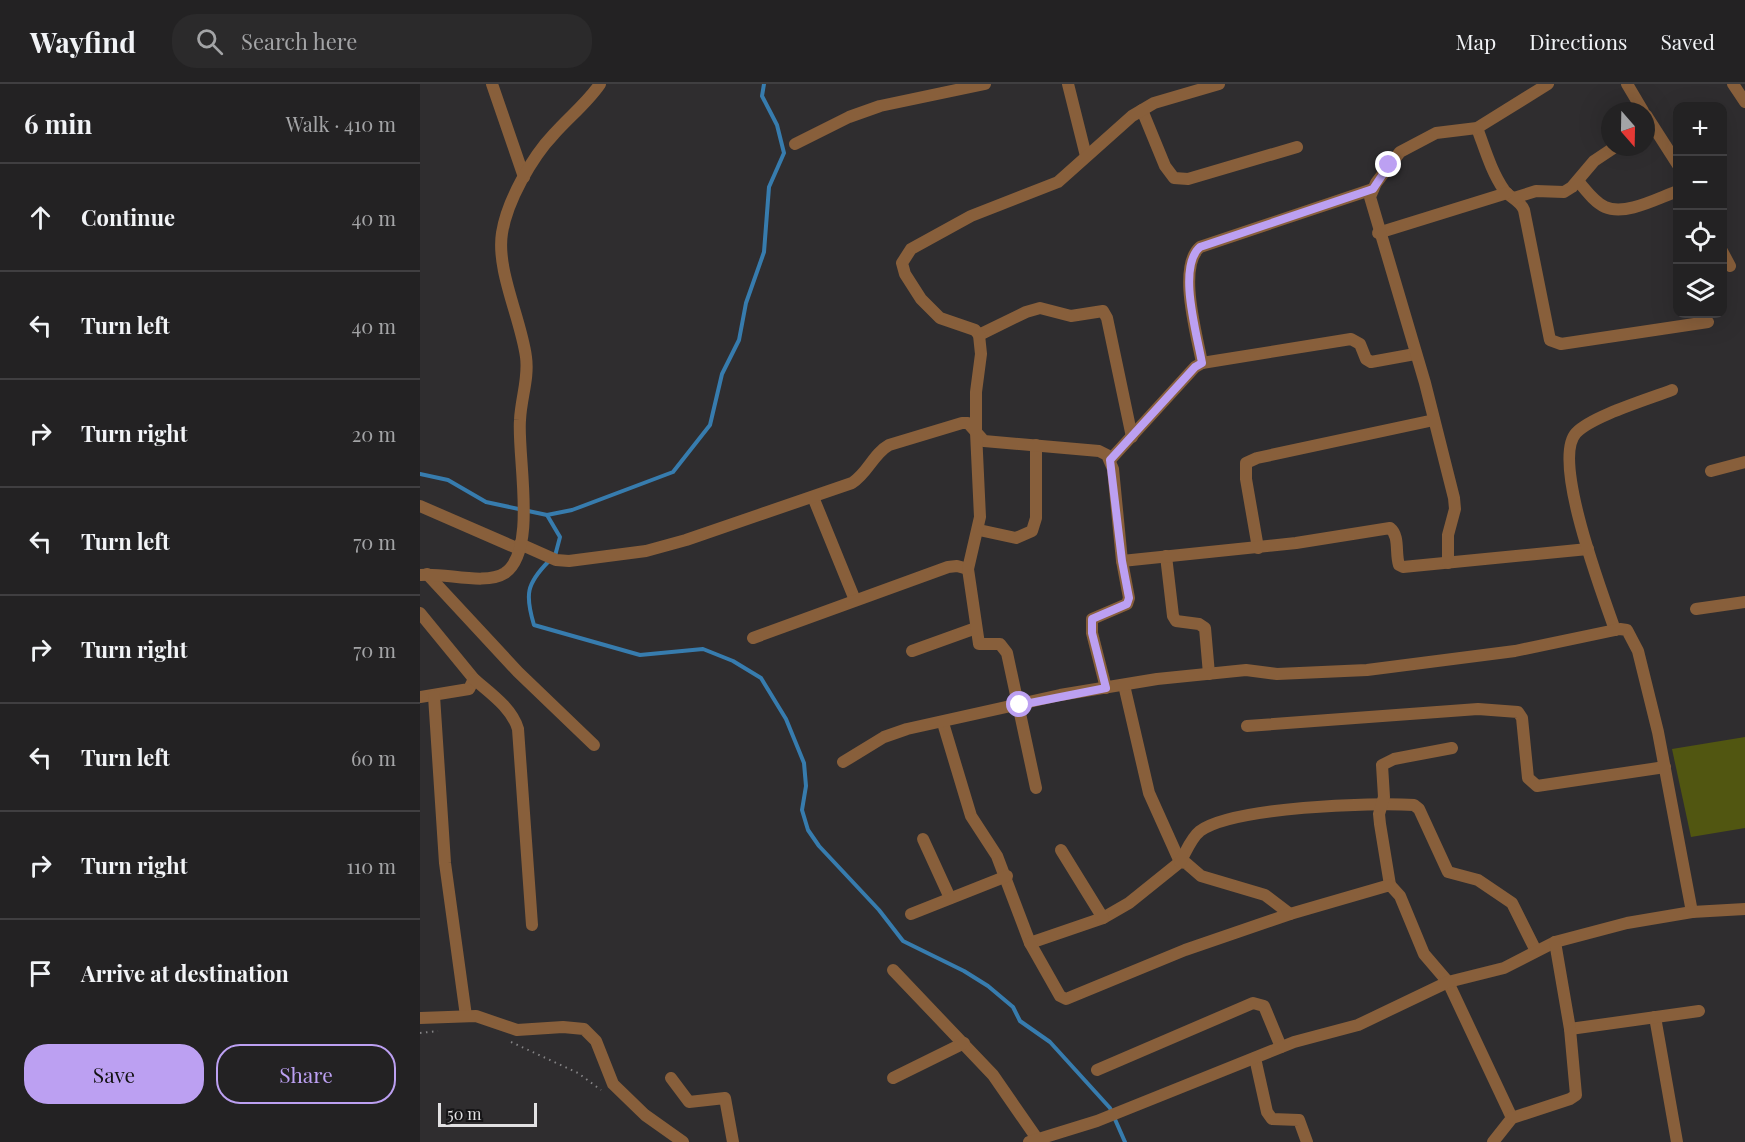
<!DOCTYPE html>
<html lang="en">
<head>
<meta charset="utf-8">
<style>
  body { margin:0; font-family:"Playfair Display",serif; background:#2b2a2b; color:#f1f3f6 }
  .controls { position:absolute; right:18px; top:18px; display:grid; overflow:hidden; border-radius:12px; box-shadow:0 6px 24px #0002 }
  .controls button { width:54px; height:54px; display:grid; place-items:center; padding:0; border:0; border-bottom:2px solid #403f41; background:#232223; color:#f1f3f6; font:30px sans-serif }
  .compass { position:absolute; left:1181px; top:18px; width:54px; height:54px; border-radius:50%; background:#232223; box-shadow:0 6px 24px #0002; rotate:160deg }
  .scale { position:absolute; left:18px; bottom:15px; width:99px; box-sizing:border-box; padding-left:6px; border:3px solid #e2e1e3; border-top:0; font-size:16px; line-height:21px; white-space:nowrap; color:#e2e1e3; -webkit-text-stroke:4px #161517; paint-order:stroke }
  .stop { position:absolute; width:18px; height:18px; margin:-14px; border:4px solid #bca0f2; border-radius:50%; background:#fff }
  .stop.end { background:#bca0f2; border-color:#fff; box-shadow:0 2px 6px #0008 }
  .list { margin:0; padding:0; list-style:none }
  h2 { display:flex; justify-content:space-between; align-items:center; height:78px; margin:0; padding:0 24px; font-size:26px }
  h2 small { font-size:20px; font-weight:400; color:#a3a4a6 }
  .list li { display:grid; grid-template-columns:39px 1fr auto; gap:18px; align-items:center; box-sizing:border-box; height:108px; padding:0 24px; border-top:2px solid #403f41 }
  .list b { display:block; font-size:22px; white-space:nowrap }
  .list em { font-size:20px; font-style:normal; color:#a3a4a6 }
  .actions { display:flex; gap:12px; padding:18px 24px }
  .actions a { flex:1; padding:14px 0; border:2px solid #bca0f2; border-radius:24px; text-align:center; font-size:21px; color:#bca0f2 }
  .actions .main { background:#bca0f2; color:#111 }
  .icon { flex:none; width:33px; height:33px; fill:none; stroke:currentColor; stroke-width:2; stroke-linecap:round; stroke-linejoin:round }
  .map { position:relative; flex:none; width:1325px; height:1058px; overflow:hidden }
  header { display:flex; align-items:center; gap:36px; box-sizing:border-box; height:84px; padding:0 30px; background:#232223; border-bottom:2px solid #403f41 }
  header strong { font-size:28px }
  nav { display:flex; gap:33px; margin-inline-start:auto; font-size:21px }
  .search { width:420px; height:54px; background:#2b2a2b; display:flex; align-items:center; gap:15px; box-sizing:border-box; padding:0 21px; border-radius:24px; color:#a3a4a6; font-size:22px }
  main { display:flex }
  aside { flex:1; background:#232223 }
  .map>svg:first-child { display:block }
  .green { fill:#515611 }
  .lines { fill:none; stroke-linecap:round; stroke-linejoin:round }
  .stream { stroke:#377cae; stroke-width:4 }
  .path { stroke:#848385; stroke-width:2; stroke-dasharray:1.5 4.5; stroke-linecap:butt }
  .minor { stroke:#885f3b; stroke-width:12 }
  .route { stroke:#bca0f2; stroke-width:8 }
</style>
</head>
<body>
<header>
<strong>Wayfind</strong>
<div class="search"><svg class="icon" aria-label="search" viewBox="0 0 24 24"><circle cx="10" cy="10" r="6"/><path d="M15 15l6 6"/></svg>Search here</div>
<nav><a>Map</a><a>Directions</a><a>Saved</a></nav>
</header>
<main>
<aside>
<h2>6 min<small>Walk · 410 m</small></h2>
<ul class="list">
<li><svg class="icon" aria-label="ahead" viewBox="0 0 24 24"><path d="M12 20V5M6 11l6-6 6 6"/></svg><div><b>Continue</b></div><em>40 m</em></li>
<li><svg class="icon" aria-label="left" viewBox="0 0 24 24"><path d="M17 20v-9H6M10 6l-5 5 5 5"/></svg><div><b>Turn left</b></div><em>40 m</em></li>
<li><svg class="icon" aria-label="right" viewBox="0 0 24 24"><path d="M7 20v-9h11M14 6l5 5-5 5"/></svg><div><b>Turn right</b></div><em>20 m</em></li>
<li><svg class="icon" aria-label="left" viewBox="0 0 24 24"><path d="M17 20v-9H6M10 6l-5 5 5 5"/></svg><div><b>Turn left</b></div><em>70 m</em></li>
<li><svg class="icon" aria-label="right" viewBox="0 0 24 24"><path d="M7 20v-9h11M14 6l5 5-5 5"/></svg><div><b>Turn right</b></div><em>70 m</em></li>
<li><svg class="icon" aria-label="left" viewBox="0 0 24 24"><path d="M17 20v-9H6M10 6l-5 5 5 5"/></svg><div><b>Turn left</b></div><em>60 m</em></li>
<li><svg class="icon" aria-label="right" viewBox="0 0 24 24"><path d="M7 20v-9h11M14 6l5 5-5 5"/></svg><div><b>Turn right</b></div><em>110 m</em></li>
<li><svg class="icon" aria-label="arrive" viewBox="0 0 24 24"><path d="M6 21V4h12l-3 4 3 4H6"/></svg><div><b>Arrive at destination</b></div></li>
</ul>
<div class="actions"><a class="main">Save</a><a>Share</a></div>
</aside>
<div class="map">
<svg width="1325" height="1058" viewBox="0 0 1325 1058">
  <rect width="100%" height="100%" fill="#2f2d2f"/>
  <polygon class="green" points="1325,653 1325,744 1271,753 1252,665"/>
  <g class="lines">
    <g class="stream">
      <polyline points="0,390 28,396 66,418 127,431 152,426 253,388 290,341 302,290 319,256 326,219 344,168 349,103 364,69 357,41 342,12 344,0"/>
      <polyline points="127,431 140,453 135,472"/>
      <path d="M129,477c-23,23 -24,34 -15,64l106,30 63,-6 30,12 28,17 25,41 18,44 2,23 -4,24 6,20 11,16 60,64 24,31 61,30 24,15 25,21 7,14 30,21 60,66 15,34"/>
    </g>
    <g class="path">
      <polyline points="0,949 18,947"/>
      <polyline points="91,958 158,989 181,1006"/>
    </g>
    <g class="minor">
      <polyline points="72,0 104,93"/>
      <polyline points="648,0 666,72"/>
      <polyline points="1207,0 1223,27"/>
      <polyline points="1313,0 1325,18"/>
      <polyline points="722,26 745,82 754,94 768,95 877,63"/>
      <polyline points="1226,31 1258,81"/>
      <path d="M1057,44c8,21 14,43 27,62 6,8 16,10 20,20l26,130 11,4 147,-22"/>
      <polyline points="375,60 429,33 460,22 565,0"/>
      <path d="M1158,97c7,8 16,21 27,26 21,9 53,-9 73,-16"/>
      <polyline points="1094,114 1116,107 1144,108 1152,103 1174,77 1195,63"/>
      <polyline points="958,149 1087,109"/>
      <polyline points="1302,167 1310,182"/>
      <polyline points="559,251 606,228 620,224 651,232 683,227 687,234 712,353"/>
      <path d="M782,279c-5,-28 -25,-96 -2,-116l173,-58"/>
      <polyline points="690,376 775,283 782,279 931,255 940,260 946,275 951,278 995,270"/>
      <polyline points="1291,387 1325,378"/>
      <polyline points="393,413 435,516"/>
      <polyline points="0,422 99,465"/>
      <polyline points="559,446 596,454 612,447 616,434 616,361"/>
      <path d="M100,460l36,16 13,1 77,-10 40,-11 166,-57c16,-10 21,-29 37,-38l73,-22h6l16,18 115,10 8,4 6,14 9,92 7,37 -2,6 -35,15v14l14,55"/>
      <polyline points="838,464 826,395 826,379 837,374 1014,336"/>
      <polyline points="746,472 753,532 756,537 779,540 785,544 789,590"/>
      <path d="M702,477l174,-18 94,-15c10,8 5,25 9,37l4,2 185,-18"/>
      <polyline points="1028,479 1028,451 1035,425 1034,414 1005,299 950,113 956,99 980,68 1016,49 1057,44 1128,0"/>
      <polyline points="7,490 98,588 174,661"/>
      <path d="M0,491c24,-3 65,11 85,-2 33,-23 12,-117 15,-153 1,-22 9,-42 6,-63 -5,-38 -30,-87 -24,-124 5,-32 30,-76 52,-99 15,-17 33,-31 46,-50"/>
      <polyline points="1276,525 1325,518"/>
      <polyline points="0,529 54,595 49,605 0,613"/>
      <path d="M1195,546c-12,-35 -64,-170 -39,-197 16,-17 73,-34 96,-43"/>
      <polyline points="333,554 528,483 537,482 548,485"/>
      <polyline points="492,567 556,544"/>
      <path d="M54,595c16,14 38,29 44,50l14,196"/>
      <polyline points="704,601 729,709 760,778"/>
      <polyline points="14,612 25,779 46,932"/>
      <polyline points="523,639 551,732 577,772 610,859 683,834 709,819 760,778 766,779 781,792 845,811 870,830"/>
      <polyline points="827,642 1058,625 1098,628 1102,634 1108,694 1117,702 1245,683"/>
      <polyline points="423,678 464,653 487,645 640,611 737,595 826,586 857,590 947,586 1095,567 1200,545 1207,546 1218,567 1238,648 1272,828"/>
      <polyline points="616,704 587,569 580,560 559,560 548,485 560,433 556,348 556,308 561,270 559,251 555,246 520,234 501,215 485,190 482,179 491,165 551,132 638,98 712,32 734,19 799,0"/>
      <polyline points="503,755 530,814"/>
      <polyline points="641,766 683,834"/>
      <path d="M760,778c6,-10 11,-24 20,-31 33,-24 172,-29 214,-26l5,4 29,63 30,8 34,23 24,48"/>
      <polyline points="970,801 960,740 959,730 964,713 962,681 974,675 1032,664"/>
      <polyline points="491,830 587,792"/>
      <polyline points="610,859 640,912 646,915 765,866 870,830 970,801 980,812 1004,870 1028,898 1092,1034"/>
      <polyline points="473,886 573,991 618,1056"/>
      <polyline points="1235,933 1257,1058"/>
      <polyline points="0,934 56,932 97,946 143,943 164,945 176,957 193,1000 225,1031 263,1058"/>
      <polyline points="1150,945 1279,927"/>
      <polyline points="835,974 847,1028 852,1035 879,1036 887,1058"/>
      <polyline points="677,986 833,919 844,922 861,963"/>
      <polyline points="251,994 269,1018 305,1014 313,1058"/>
      <polyline points="473,994 544,959"/>
      <polyline points="609,1058 677,1037 874,958 938,941 1028,898 1084,884 1135,858 1207,839 1272,828 1325,825"/>
      <polyline points="1073,1058 1092,1034 1150,1015 1156,1011 1150,945 1135,858"/>
    </g>
  </g>
  <g class="lines">
    <path class="route" d="M600,621l86,-17 -14,-55v-14l35,-15 2,-6 -7,-37 -12,-101 85,-93 7,-4c-5,-29 -25,-96 -2,-116l173,-58 16,-24"/>
  </g>
</svg>
<div class="controls">
<button>+</button>
<button>−</button>
<button><svg class="icon" aria-label="locate" viewBox="0 0 24 24"><circle cx="12" cy="12" r="6"/><path d="M12 2v4M12 18v4M2 12h4M18 12h4"/></svg></button>
<button><svg class="icon" aria-label="layers" viewBox="0 0 24 24"><path d="M12 4l9 5-9 5-9-5zM3 14l9 5 9-5"/></svg></button>
</div>
<svg class="compass" viewBox="-18 -18 36 36"><path d="M0-13l5 13h-10z" fill="#e53935"/><path d="M0 13l5-13h-10z" fill="#a3a4a6"/></svg>
<div class="scale">50 m</div>
<div class="stop" style="left:600px;top:621px"></div>
<div class="stop end" style="left:969px;top:81px"></div>
</div>
</main>
</body>
</html>
